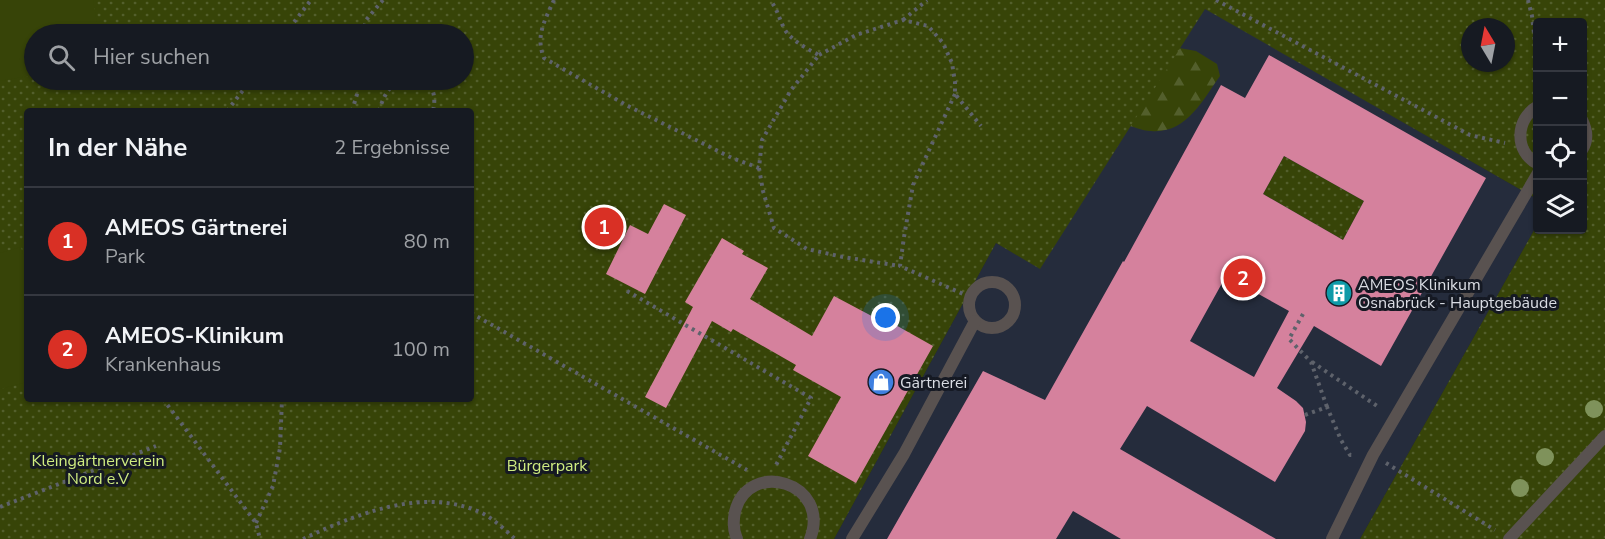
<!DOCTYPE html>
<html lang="de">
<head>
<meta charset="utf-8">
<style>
  body { margin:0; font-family:"Nunito Sans",sans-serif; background:#1f232a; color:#f1f3f6 }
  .controls { position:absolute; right:18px; top:18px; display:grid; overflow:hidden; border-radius:6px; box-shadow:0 2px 4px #0004 }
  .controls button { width:54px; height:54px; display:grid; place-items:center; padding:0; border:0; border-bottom:2px solid #353840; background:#161a22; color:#f1f3f6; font:30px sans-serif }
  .compass { position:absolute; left:1461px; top:18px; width:54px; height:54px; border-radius:50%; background:#161a22; box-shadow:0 2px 4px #0004; rotate:350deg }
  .you { position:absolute; left:886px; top:318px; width:21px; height:21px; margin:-15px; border:4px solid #fff; border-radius:50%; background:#1a73e8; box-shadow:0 0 0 9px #1a73e833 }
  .badge { display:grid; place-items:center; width:39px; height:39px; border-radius:50%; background:#d93025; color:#fff; font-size:20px; font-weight:700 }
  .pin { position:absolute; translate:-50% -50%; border:3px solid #fff; box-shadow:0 2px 6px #0006 }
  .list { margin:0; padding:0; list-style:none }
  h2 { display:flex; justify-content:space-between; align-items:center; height:78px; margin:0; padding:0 24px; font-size:26px }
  h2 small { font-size:20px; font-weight:400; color:#9ea1a5 }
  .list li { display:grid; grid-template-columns:39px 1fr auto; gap:18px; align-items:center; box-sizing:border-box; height:108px; padding:0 24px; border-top:2px solid #353840 }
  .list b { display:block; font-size:22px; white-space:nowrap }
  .list p { margin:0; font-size:20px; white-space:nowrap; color:#9ea1a5 }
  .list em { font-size:20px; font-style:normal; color:#9ea1a5 }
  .icon { flex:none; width:33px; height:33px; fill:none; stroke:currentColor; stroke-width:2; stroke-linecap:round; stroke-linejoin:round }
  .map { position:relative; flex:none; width:1605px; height:539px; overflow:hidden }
  .search { position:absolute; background:#161a22; box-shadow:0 2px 4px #0004; left:24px; top:24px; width:450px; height:66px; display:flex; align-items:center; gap:15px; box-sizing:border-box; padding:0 21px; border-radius:33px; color:#9ea1a5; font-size:22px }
  .panel { position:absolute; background:#161a22; box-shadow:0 2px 4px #0004; left:24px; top:108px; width:450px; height:294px; border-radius:6px }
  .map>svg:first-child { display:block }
  .built { fill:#252c3c }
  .forest { fill:url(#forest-firs) }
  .park { fill:url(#park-dots); fill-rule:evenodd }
  .pitch { fill:#374408 }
  .building { fill:#d5819d; fill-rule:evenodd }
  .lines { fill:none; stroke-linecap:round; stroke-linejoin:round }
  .path { stroke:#5e626b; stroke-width:4; stroke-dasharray:3 4.5; stroke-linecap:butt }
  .lane { stroke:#595250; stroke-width:12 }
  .tree { fill:#7f925b }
  .labels { text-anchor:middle; stroke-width:6; stroke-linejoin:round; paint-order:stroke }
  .poi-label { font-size:16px; fill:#dadde4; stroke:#151923; text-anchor:start }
  .park-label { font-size:16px; fill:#cfec80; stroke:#151923 }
</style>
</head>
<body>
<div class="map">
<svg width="1605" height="539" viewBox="0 0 1605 539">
  <defs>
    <pattern id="forest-firs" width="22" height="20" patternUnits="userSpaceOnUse" patternTransform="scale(1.5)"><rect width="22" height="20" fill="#374408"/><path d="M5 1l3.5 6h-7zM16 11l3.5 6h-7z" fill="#535f2c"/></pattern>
    <pattern id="park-dots" width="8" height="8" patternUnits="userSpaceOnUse" patternTransform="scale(1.5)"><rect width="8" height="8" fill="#374408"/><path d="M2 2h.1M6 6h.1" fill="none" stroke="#535f2c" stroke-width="1.8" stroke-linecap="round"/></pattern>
  </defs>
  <rect width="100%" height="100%" fill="#1e232d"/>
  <polygon class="built" points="1205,8 1537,199 1537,225 1360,539 834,539 996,243 1040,268"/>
  <path class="forest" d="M1090,0l73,45 33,6 21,13 3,12c-18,25 -34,58 -69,55 -9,0 -19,-5 -28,-7z"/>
  <g class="park">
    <path d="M0,0h1605v539h-245l177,-314 1,5h44v-208h-44l-1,177 -332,-190 -165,260 -44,-26 -162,296h-834zM1470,27h36v36h-36zM34,34h430v46h-430zM27,111h444v288h-444z"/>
    <polygon points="1284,156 1364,201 1343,240 1263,194"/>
  </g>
  <g class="pitch">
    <polygon points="0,0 93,0 99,34 34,34 34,75 0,81"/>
    <polygon points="21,247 27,268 27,382 0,389 0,253"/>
  </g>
  <g class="building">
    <path d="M1269,55l217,123 -105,188 -67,-40 -37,62 19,13 7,7 3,14 -1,9 -30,51 -128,-76 -27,43 156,90h-155l-48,-28 -17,28h-169l96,-168 62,29 78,-139 1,1 97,-177 24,13zM1284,156l80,45 -21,39 -80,-46zM1226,276l63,35 -35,66 -64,-36z"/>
    <polygon points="664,204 686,215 645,294 606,274 630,225 648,234"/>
    <polygon points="722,238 744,251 742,254 768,268 750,299 812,336 834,296 883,322 885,319 933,346 856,483 808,456 841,397 793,370 796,365 733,329 731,332 712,321 666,408 645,397 693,307 685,302"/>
  </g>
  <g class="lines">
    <g class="path">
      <path d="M554,0c-9,20 -19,36 -10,58l82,47 106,53 27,10 3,-28 29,-50 28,-35c-10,-5 -28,-15 -34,-25 -6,-11 -7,-20 -15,-30"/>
      <polyline points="1216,0 1470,135 1505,143"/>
      <polyline points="1528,0 1532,16 1538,68"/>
      <polyline points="903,20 927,0"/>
      <polyline points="285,34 311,0"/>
      <polyline points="363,34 366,20 383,0"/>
      <polyline points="819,55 856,35 903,20 928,26 943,43 952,63 955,82 955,94 981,126"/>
      <path d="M425,80c9,8 11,18 8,31"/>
      <polyline points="955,94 913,185 904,237 900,266 970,297"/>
      <polyline points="227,111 251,80"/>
      <polyline points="352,111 358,91 359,80"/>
      <path d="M379,111c4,-13 10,-27 23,-31"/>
      <polyline points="759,168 763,191 774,228 807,249 843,257 900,266"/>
      <polyline points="627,291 811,398 775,467"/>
      <polyline points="471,313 747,470"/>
      <polyline points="1303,314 1289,339 1311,362 1327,407"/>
      <polyline points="1312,362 1380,408"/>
      <polyline points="163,399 256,523 260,539"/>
      <polyline points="1305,415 1327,407 1341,440 1350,455 1354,455"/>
      <polyline points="1386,463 1495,530"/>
      <polyline points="0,507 156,446"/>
      <polyline points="256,523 273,486 280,448 282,399"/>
      <path d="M303,539c53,-25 121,-53 179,-26 12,6 23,17 33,26"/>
    </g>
    <g class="lane">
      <path d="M1538,106c-23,13 -24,46 0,58"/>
      <path d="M1582,120c5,10 6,21 0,30"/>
      <circle cx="992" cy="305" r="23"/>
      <path d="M737,539c-4,-9 -4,-18 -2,-27 13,-54 97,-30 75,27"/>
      <polyline points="852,539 904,454 975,321"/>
      <polyline points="1332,539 1373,455 1538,173"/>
      <polyline points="1509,539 1605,436"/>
    </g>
  </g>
  <g class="tree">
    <circle cx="1594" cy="409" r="9"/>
    <circle cx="1545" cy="457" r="9"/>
    <circle cx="1520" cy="488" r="9"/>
  </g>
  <defs>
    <symbol id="building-disc" viewBox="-11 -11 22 22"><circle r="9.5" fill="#0f9aa8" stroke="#151923"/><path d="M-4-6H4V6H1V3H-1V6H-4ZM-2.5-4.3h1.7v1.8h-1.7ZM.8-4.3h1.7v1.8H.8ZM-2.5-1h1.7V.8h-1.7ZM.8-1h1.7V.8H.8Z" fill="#fff"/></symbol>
    <symbol id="shop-disc" viewBox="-11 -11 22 22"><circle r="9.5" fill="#3f7fe0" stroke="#151923"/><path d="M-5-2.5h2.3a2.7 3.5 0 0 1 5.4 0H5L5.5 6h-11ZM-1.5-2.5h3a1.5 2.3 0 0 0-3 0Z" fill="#fff"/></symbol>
  </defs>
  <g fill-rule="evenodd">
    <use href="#building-disc" x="1324" y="278" width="30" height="30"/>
    <use href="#shop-disc" x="866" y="367" width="30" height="30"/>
  </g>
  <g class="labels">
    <g class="poi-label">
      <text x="1358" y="290">AMEOS Klinikum<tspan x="1358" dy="18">Osnabrück - Hauptgebäude</tspan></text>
      <text x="900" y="388">Gärtnerei</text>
    </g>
    <g class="park-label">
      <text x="98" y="466">Kleingärtnerverein<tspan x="98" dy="18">Nord e.V</tspan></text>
      <text x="547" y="471">Bürgerpark</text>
    </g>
  </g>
</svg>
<div class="controls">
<button>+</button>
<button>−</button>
<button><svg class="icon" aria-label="locate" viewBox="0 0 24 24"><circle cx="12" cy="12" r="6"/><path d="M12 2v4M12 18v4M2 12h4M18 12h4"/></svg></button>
<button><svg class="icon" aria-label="layers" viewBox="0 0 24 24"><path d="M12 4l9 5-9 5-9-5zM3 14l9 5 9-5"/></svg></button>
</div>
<svg class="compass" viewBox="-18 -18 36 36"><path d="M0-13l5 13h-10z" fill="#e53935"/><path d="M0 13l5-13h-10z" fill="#9ea1a5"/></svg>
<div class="you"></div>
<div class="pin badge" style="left:604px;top:227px">1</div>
<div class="pin badge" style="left:1243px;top:278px">2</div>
<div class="search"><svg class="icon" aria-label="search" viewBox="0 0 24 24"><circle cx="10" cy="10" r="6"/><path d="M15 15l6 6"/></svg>Hier suchen</div>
<section class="panel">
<h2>In der Nähe<small>2 Ergebnisse</small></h2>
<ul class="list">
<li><span class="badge">1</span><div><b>AMEOS Gärtnerei</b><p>Park</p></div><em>80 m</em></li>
<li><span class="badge">2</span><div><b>AMEOS-Klinikum</b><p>Krankenhaus</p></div><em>100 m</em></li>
</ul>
</section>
</div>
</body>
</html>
